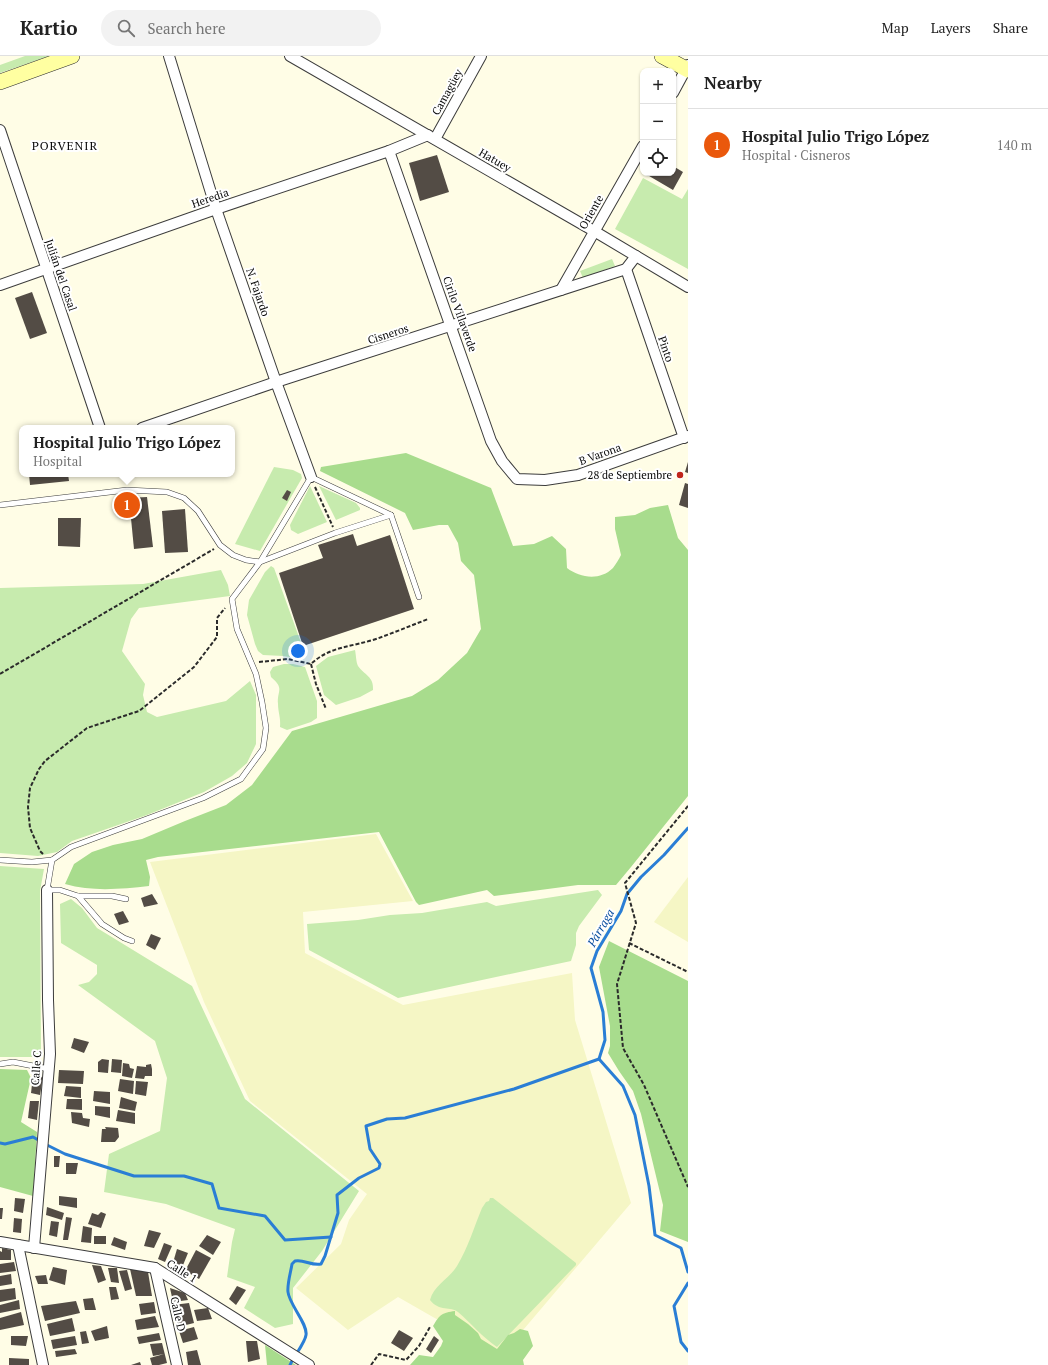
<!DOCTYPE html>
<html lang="en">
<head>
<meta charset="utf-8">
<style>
  body { margin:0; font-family:"PT Serif",serif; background:#f2f2f2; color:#222 }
  .controls { position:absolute; right:12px; top:12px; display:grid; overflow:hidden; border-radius:8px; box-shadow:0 1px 3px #0004 }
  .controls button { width:36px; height:36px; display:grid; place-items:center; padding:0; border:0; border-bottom:1px solid #e0e0e0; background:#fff; color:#222; font:20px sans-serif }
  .you { position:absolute; left:298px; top:595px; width:14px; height:14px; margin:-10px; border:3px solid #fff; border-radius:50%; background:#1a73e8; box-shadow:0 0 0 6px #1a73e833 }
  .badge { display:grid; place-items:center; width:26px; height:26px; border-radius:50%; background:#ea580c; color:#fff; font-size:13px; font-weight:700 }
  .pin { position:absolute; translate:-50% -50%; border:2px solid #fff; box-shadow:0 1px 4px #0006 }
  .popup { position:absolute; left:19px; top:369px; width:216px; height:52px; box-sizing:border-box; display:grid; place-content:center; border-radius:8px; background:#fff; filter:drop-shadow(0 1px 3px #0005); font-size:13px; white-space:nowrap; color:#767676 }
  .popup b { font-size:15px; color:#222 }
  .popup::after { content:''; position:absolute; left:50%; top:100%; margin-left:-8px; border:8px solid transparent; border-top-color:#fff }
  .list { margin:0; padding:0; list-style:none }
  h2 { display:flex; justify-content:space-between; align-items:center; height:52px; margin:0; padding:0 16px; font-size:17px }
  h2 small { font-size:13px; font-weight:400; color:#767676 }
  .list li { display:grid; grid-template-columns:26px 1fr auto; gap:12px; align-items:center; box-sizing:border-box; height:72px; padding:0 16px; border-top:1px solid #e0e0e0 }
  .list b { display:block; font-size:15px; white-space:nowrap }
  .list p { margin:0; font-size:13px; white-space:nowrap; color:#767676 }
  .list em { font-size:13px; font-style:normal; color:#767676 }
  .icon { flex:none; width:22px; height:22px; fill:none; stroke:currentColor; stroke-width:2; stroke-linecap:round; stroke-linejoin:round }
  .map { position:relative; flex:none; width:688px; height:1309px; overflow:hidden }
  header { display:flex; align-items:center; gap:24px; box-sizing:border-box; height:56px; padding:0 20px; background:#fff; border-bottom:1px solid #e0e0e0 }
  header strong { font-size:19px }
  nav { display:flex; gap:22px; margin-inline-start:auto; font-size:14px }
  .search { width:280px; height:36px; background:#f2f2f2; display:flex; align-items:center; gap:10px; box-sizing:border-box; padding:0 14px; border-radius:22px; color:#767676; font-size:15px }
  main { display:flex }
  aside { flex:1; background:#fff }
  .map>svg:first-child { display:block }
  .farmland { fill:#f5f6c5 }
  .green { fill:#c7ebae }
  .forest { fill:#a8dc8d }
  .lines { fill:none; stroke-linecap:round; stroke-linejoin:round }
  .stream { stroke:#2a7ed5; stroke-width:3 }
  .building { fill:#534c45 }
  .lane-casing { stroke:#3c3c3c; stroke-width:6 }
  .street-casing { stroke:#3c3c3c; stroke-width:12 }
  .secondary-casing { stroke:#2b2b2b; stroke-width:16 }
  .path { stroke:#2b2b2b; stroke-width:2; stroke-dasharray:4 2; stroke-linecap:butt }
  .lane { stroke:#fff; stroke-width:5 }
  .street { stroke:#fff; stroke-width:10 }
  .secondary { stroke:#ffffa1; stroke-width:15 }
  .poi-dot { fill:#c0251b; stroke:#fff; stroke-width:1.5 }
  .labels { text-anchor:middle; stroke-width:4; stroke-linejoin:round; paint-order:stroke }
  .street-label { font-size:11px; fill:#090909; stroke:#fff }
  .poi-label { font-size:11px; fill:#090909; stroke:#fff; text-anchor:end }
  .neighbourhood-label { font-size:12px; letter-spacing:1px; fill:#090909; stroke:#fff }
  .water-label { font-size:12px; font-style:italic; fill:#0d50a0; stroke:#fff }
</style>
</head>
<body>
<header>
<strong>Kartio</strong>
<div class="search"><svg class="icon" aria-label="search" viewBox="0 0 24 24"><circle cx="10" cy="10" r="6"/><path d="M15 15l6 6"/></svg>Search here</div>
<nav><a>Map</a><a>Layers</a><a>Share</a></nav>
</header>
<main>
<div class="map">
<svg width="688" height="1309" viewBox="0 0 688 1309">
  <rect width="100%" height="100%" fill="#fffde6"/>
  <g class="farmland">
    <polygon points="376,778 413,845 303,856 305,897 403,949 572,917 575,964 631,1147 501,1300 398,1241 348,1274 296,1232 341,1188 349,1164 367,1138 250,1045 204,946 150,806"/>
    <polygon points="688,821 688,886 654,866"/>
  </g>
  <g class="green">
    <polygon points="25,0 49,0 0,17 0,9"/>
    <polygon points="643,122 682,143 688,133 688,213 615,173"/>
    <polygon points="612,203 615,210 583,222 580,215"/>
    <polygon points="274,411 293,414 301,418 302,422 260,495 235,488"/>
    <polygon points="310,430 327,466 298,478 291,474 290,469"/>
    <polygon points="319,430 356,447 360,452 360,454 336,464"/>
    <polygon points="271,510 274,512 304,595 303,603 283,600 263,599 258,595 255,588 247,559 249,544 265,516"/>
    <polygon points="221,514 228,529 230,540 139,552 131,563 122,595 145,628 143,639 147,656 157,661 226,645 250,625 256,639 256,688 247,707 232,720 204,736 147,759 72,785 57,796 38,800 0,797 0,532 143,528"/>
    <path d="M355,594c1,4 1,12 3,16 6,9 16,10 15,24l-13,7 -24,8 -12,-10 -8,-29 12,-9z"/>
    <path d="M284,608h9l12,3 12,34v17l-6,4 -24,8 -7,-3c1,-9 -2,-15 -2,-23 -1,-14 7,-15 -7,-27l-1,-5 3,-5z"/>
    <polygon points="0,810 44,813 40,835 41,1001 0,1001"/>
    <polygon points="598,834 602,839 579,870 576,877 576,889 571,905 398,942 309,894 307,868 358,864 390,859 422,857 487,846 496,850"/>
    <polygon points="71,843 82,852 97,872 192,930 245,1043 359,1135 322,1195 293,1232 293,1268 275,1272 244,1252 255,1231 227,1221 232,1186 235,1173 166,1148 104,1136 109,1098 160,1075 167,1022 155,985 78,929 89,926 97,918 97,909 61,887 60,848"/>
    <path d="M490,1142h3l83,65v2l-79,82c-15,-10 -26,-24 -39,-35 -7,-6 -19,0 -28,-12 4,-15 20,-22 27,-34 11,-18 17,-39 25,-58l4,-6 3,-1z"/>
  </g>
  <g class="forest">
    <path d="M406,397l85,35 22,58 21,-2 18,-8 14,13 1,19c13,10 33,13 46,0 3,-4 6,-9 8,-13l-6,-26v-12l20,-2 15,-7 18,-3 10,33 10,12v246l-57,71 -15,18h-38l-84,11 -7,-6 -68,15 -3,-3 -37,-70 -221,25 -12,3 4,17 -1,9c-28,3 -56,6 -84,-2l9,-20 18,-12 21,-7 29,-6 43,-18 41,-16 26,-20 40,-54 120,-35 26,-16 29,-27 14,-24 -7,-54 -13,-14 -3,-18 -10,-18h-9l-26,5 -8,-17 -85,-42 1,-4z"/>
    <polygon points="609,885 688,925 688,1186 660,1175 663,1149 641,1058 633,1035 619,1015 608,997 610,990 610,970 599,911"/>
    <polygon points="0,1013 27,1014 31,1022 21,1066 37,1076 33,1140 0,1131"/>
    <path d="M455,1255v4l13,9 10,9 3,6 16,10 11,-14 6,-2 6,-4 8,2 5,15 -10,14 1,5h-114l9,-10 14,2 8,-11 2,-5 -10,-15c7,-12 9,-13 22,-15z"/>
    <polygon points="265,1289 296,1309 267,1309"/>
  </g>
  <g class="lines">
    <g class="stream">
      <polyline points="599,1003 605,984 603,956 591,912 597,895 621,855 627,838 641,821 664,799 688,772"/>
      <polyline points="599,1003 623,1030 635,1059 649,1130 655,1179 681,1192 688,1216"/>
      <polyline points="0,1087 5,1088 33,1081 40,1085"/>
      <polyline points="45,1088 65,1098 134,1120 184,1120 212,1128 219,1152 265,1160 285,1184 331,1181"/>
      <polyline points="688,1227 674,1250 681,1286 688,1295"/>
      <path d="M290,1309c4,-9 15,-22 16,-30 2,-11 -17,-31 -18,-43 -1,-8 3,-21 4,-28l3,-3c9,-2 16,5 26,3l4,-8 13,-43 -1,-18 22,-17 20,-10 1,-4 -10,-15 -4,-23 21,-7 18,-1 109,-29 85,-30"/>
    </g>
  </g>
  <g class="building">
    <polygon points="437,99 449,136 420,145 409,107"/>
    <polygon points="673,110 683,116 673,134 644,117 673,117"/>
    <polygon points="32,236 47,277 30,283 15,242"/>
    <polygon points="688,406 688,417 685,416"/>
    <polygon points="29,418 68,418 69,425 30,429"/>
    <polygon points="685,427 688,428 688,452 679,449"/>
    <polygon points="287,434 291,436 287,445 282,442"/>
    <polygon points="147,441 153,491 134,493 129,442"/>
    <polygon points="185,453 188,496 165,497 162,455"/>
    <polygon points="58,462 81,462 80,491 58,490"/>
    <polygon points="353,478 357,490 390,479 414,553 303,590 279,517 323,502 318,489"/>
    <polygon points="152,838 158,848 144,851 141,842"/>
    <polygon points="123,855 129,866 119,869 114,858"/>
    <polygon points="151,878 161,882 155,894 146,889"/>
    <polygon points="74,982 89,986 84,997 71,992"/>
    <polygon points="102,1003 109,1004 108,1017 98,1016 98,1006"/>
    <polygon points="112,1003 122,1004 121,1017 111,1016"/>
    <polygon points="123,1007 129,1008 130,1012 134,1013 132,1022 122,1020"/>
    <polygon points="151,1008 152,1013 152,1020 145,1020 144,1023 135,1022 137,1010 146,1011 146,1009"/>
    <polygon points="59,1014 84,1015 83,1028 58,1027"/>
    <polygon points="33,1020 43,1021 40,1039 31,1037"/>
    <polygon points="120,1023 134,1025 133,1038 118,1035"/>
    <polygon points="136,1025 148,1026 146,1040 135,1038"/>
    <polygon points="66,1030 81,1031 81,1042 64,1040"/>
    <polygon points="94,1035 110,1036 110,1048 93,1045"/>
    <polygon points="121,1041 137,1046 135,1055 119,1052"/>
    <polygon points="67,1043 82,1043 82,1054 66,1053"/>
    <polygon points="30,1045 39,1045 37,1064 28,1062"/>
    <polygon points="95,1050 110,1051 110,1062 95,1059"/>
    <polygon points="118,1054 135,1057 135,1068 116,1065"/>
    <polygon points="71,1056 82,1057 83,1062 90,1063 89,1071 72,1067"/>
    <polygon points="105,1071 118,1072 119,1081 115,1086 101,1086 102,1073 106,1073"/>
    <polygon points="54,1100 60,1100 59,1111 54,1111"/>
    <polygon points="66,1107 78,1107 76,1118 66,1118"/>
    <polygon points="59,1140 77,1142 77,1152 59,1149"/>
    <polygon points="15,1142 25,1143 23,1157 14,1155"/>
    <polygon points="47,1151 64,1157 62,1164 46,1159"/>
    <polygon points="0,1152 3,1152 2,1163 0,1163"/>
    <polygon points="101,1156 106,1158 101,1172 88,1168 92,1157 98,1159"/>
    <polygon points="66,1161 72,1162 68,1184 63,1184"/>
    <polygon points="14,1162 22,1163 21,1177 13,1176"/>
    <polygon points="51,1165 59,1166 57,1181 49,1179"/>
    <polygon points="83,1170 92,1172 91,1187 81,1186"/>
    <polygon points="149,1174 161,1177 154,1192 144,1190"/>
    <polygon points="207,1179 221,1186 213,1199 199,1190"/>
    <rect x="94" y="1180" width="12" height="8"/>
    <polygon points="114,1181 127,1186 125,1194 111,1189"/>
    <polygon points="164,1187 172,1190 165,1206 158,1203"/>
    <polygon points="2,1192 11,1194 11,1204 0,1204 0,1195 2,1196"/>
    <polygon points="177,1193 188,1197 181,1214 172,1210"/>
    <polygon points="196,1194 211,1202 199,1223 185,1215"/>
    <polygon points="14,1206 16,1215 0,1217 0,1208"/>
    <polygon points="92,1209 101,1210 106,1224 98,1227"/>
    <polygon points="53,1211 67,1214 65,1229 49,1224"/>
    <polygon points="108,1212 117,1212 119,1227 111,1226"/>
    <polygon points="130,1213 148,1216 152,1240 136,1240"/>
    <polygon points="127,1214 132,1233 125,1235 119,1215"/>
    <polygon points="11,1218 12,1228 0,1230 0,1220"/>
    <polygon points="46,1219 48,1228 38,1228 35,1220"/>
    <polygon points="237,1230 246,1234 236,1249 229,1243"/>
    <polygon points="109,1231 116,1231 119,1243 111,1244"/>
    <polygon points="15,1232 16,1243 0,1246 0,1234"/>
    <polygon points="170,1232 185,1237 188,1244 173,1246"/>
    <polygon points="93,1242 96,1254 85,1254 83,1243"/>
    <polygon points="19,1244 20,1253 0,1257 0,1249"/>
    <polygon points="76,1245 80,1257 45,1265 41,1250"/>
    <polygon points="154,1246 156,1257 141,1259 139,1248"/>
    <polygon points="189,1247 194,1267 178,1271 173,1249"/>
    <polygon points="208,1252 212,1263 197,1265 194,1254"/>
    <polygon points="21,1256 24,1269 0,1274 0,1262"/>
    <polygon points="155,1260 159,1271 137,1274 135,1264"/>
    <polygon points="72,1262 75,1275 50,1280 47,1268"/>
    <polygon points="107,1270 109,1282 95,1285 91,1275"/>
    <polygon points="194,1271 198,1283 183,1287 179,1275"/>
    <polygon points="399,1274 413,1282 404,1295 391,1287"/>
    <polygon points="86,1275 89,1287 82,1288 80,1276"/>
    <polygon points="159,1277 161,1284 139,1288 137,1281"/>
    <polygon points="11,1280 28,1280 26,1290 11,1289"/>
    <polygon points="75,1280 77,1289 53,1293 51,1284"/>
    <polygon points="434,1280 439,1284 431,1297 426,1293"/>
    <polygon points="246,1285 257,1285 260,1303 248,1306"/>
    <polygon points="162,1287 167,1307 159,1309 152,1309 150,1302 164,1298 153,1300 150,1288"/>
    <polygon points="75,1293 77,1298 56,1301 55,1295"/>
    <polygon points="197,1294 201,1309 188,1309 186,1296"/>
    <polygon points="9,1302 29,1303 29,1309 9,1309"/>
    <polygon points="140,1306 141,1309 131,1309"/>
  </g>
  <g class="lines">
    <defs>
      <g id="lane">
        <polyline points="0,449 127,434 167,436 184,442 198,455 220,489 233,499 246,504 260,506 335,477 391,459 419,541"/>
        <polyline points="0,804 32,806 52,804 71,791 203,742 241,723 263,693 266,672 262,646 256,618 237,573 232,543 260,506 311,421 391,459"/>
        <polyline points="52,804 47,834 60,834 78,840 102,868 124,882 132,885"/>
        <polyline points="78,840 112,840 126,843"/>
        <polyline points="0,1008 13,1006 49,1013"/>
      </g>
      <g id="street">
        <polyline points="169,0 216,153 276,326 311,421"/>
        <polyline points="290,0 594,175 688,231"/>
        <polyline points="673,37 688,9"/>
        <polyline points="0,74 100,372"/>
        <polyline points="435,83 481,0"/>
        <polyline points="389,95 491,385 502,405 517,423 545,424 578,419 688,380"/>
        <polyline points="626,213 684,382"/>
        <polyline points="0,229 216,153 389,95 428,79"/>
        <polyline points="561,234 643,90"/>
        <polyline points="142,372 276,326 626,213 636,200"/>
        <polyline points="0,1186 155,1212 309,1309"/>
        <polyline points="18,1189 43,1309"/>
        <polyline points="34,1192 50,998 48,944 47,834"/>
        <polyline points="155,1212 177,1309"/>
      </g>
      <g id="secondary">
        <polyline points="662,0 688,14"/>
        <polyline points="0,26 72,0"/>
      </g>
    </defs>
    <use href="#lane" class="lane-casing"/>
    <use href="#street" class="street-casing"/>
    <use href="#secondary" class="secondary-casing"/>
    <g class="path">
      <polyline points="315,431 333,471"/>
      <path d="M259,606l29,-3 23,5c19,-18 41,-17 65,-25 17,-6 34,-13 52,-20"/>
      <polyline points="311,608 316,628 326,653"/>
      <polyline points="0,618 214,493"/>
      <polyline points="688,750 625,827 636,867 617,928 623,992 644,1029 688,1131"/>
      <polyline points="43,798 40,795 30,772 28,751 30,732 39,713 45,705 87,672 139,655 194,611 217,581 217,562 225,552"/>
      <polyline points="629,887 688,916"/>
      <polyline points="371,1309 379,1298 406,1304 419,1290 430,1271"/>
    </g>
    <use href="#lane" class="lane"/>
    <use href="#street" class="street"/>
    <use href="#secondary" class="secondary"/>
  </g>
  <circle class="poi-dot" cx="680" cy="419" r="4"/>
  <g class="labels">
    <g class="street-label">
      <text transform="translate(447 36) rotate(-61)" y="4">Camagüey</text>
      <text transform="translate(495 104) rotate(30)" y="4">Hatuey</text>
      <text transform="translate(210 142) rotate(-19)" y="4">Heredia</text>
      <text transform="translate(591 156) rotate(-60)" y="4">Oriente</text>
      <text transform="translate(61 219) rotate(71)" y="4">Julián del Casal</text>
      <text transform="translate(258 236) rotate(71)" y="4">N. Fajardo</text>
      <text transform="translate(460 258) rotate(70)" y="4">Cirilo Villaverde</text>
      <text transform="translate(388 278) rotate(-18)" y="4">Cisneros</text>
      <text transform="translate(666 293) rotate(71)" y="4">Pinto</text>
      <text transform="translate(600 398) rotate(-20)" y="4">B Varona</text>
      <text transform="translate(36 1012) rotate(-86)" y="4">Calle C</text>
      <text transform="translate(182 1215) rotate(32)" y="4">Calle 1</text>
      <text transform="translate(178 1258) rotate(77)" y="4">Calle D</text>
    </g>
    <g class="poi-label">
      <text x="672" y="423">28 de Septiembre</text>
    </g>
    <g class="neighbourhood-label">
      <text x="65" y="94">PORVENIR</text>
    </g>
    <g class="water-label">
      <text transform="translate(601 872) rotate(-60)" y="4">Párraga</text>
    </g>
  </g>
</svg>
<div class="controls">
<button>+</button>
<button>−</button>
<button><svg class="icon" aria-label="locate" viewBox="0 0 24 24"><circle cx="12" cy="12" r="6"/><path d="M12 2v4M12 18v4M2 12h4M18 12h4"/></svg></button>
</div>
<div class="you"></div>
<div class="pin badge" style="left:127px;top:449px">1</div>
<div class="popup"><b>Hospital Julio Trigo López</b>Hospital</div>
</div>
<aside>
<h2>Nearby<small></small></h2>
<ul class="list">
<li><span class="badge">1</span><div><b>Hospital Julio Trigo López</b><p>Hospital · Cisneros</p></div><em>140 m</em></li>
</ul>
</aside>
</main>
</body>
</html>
